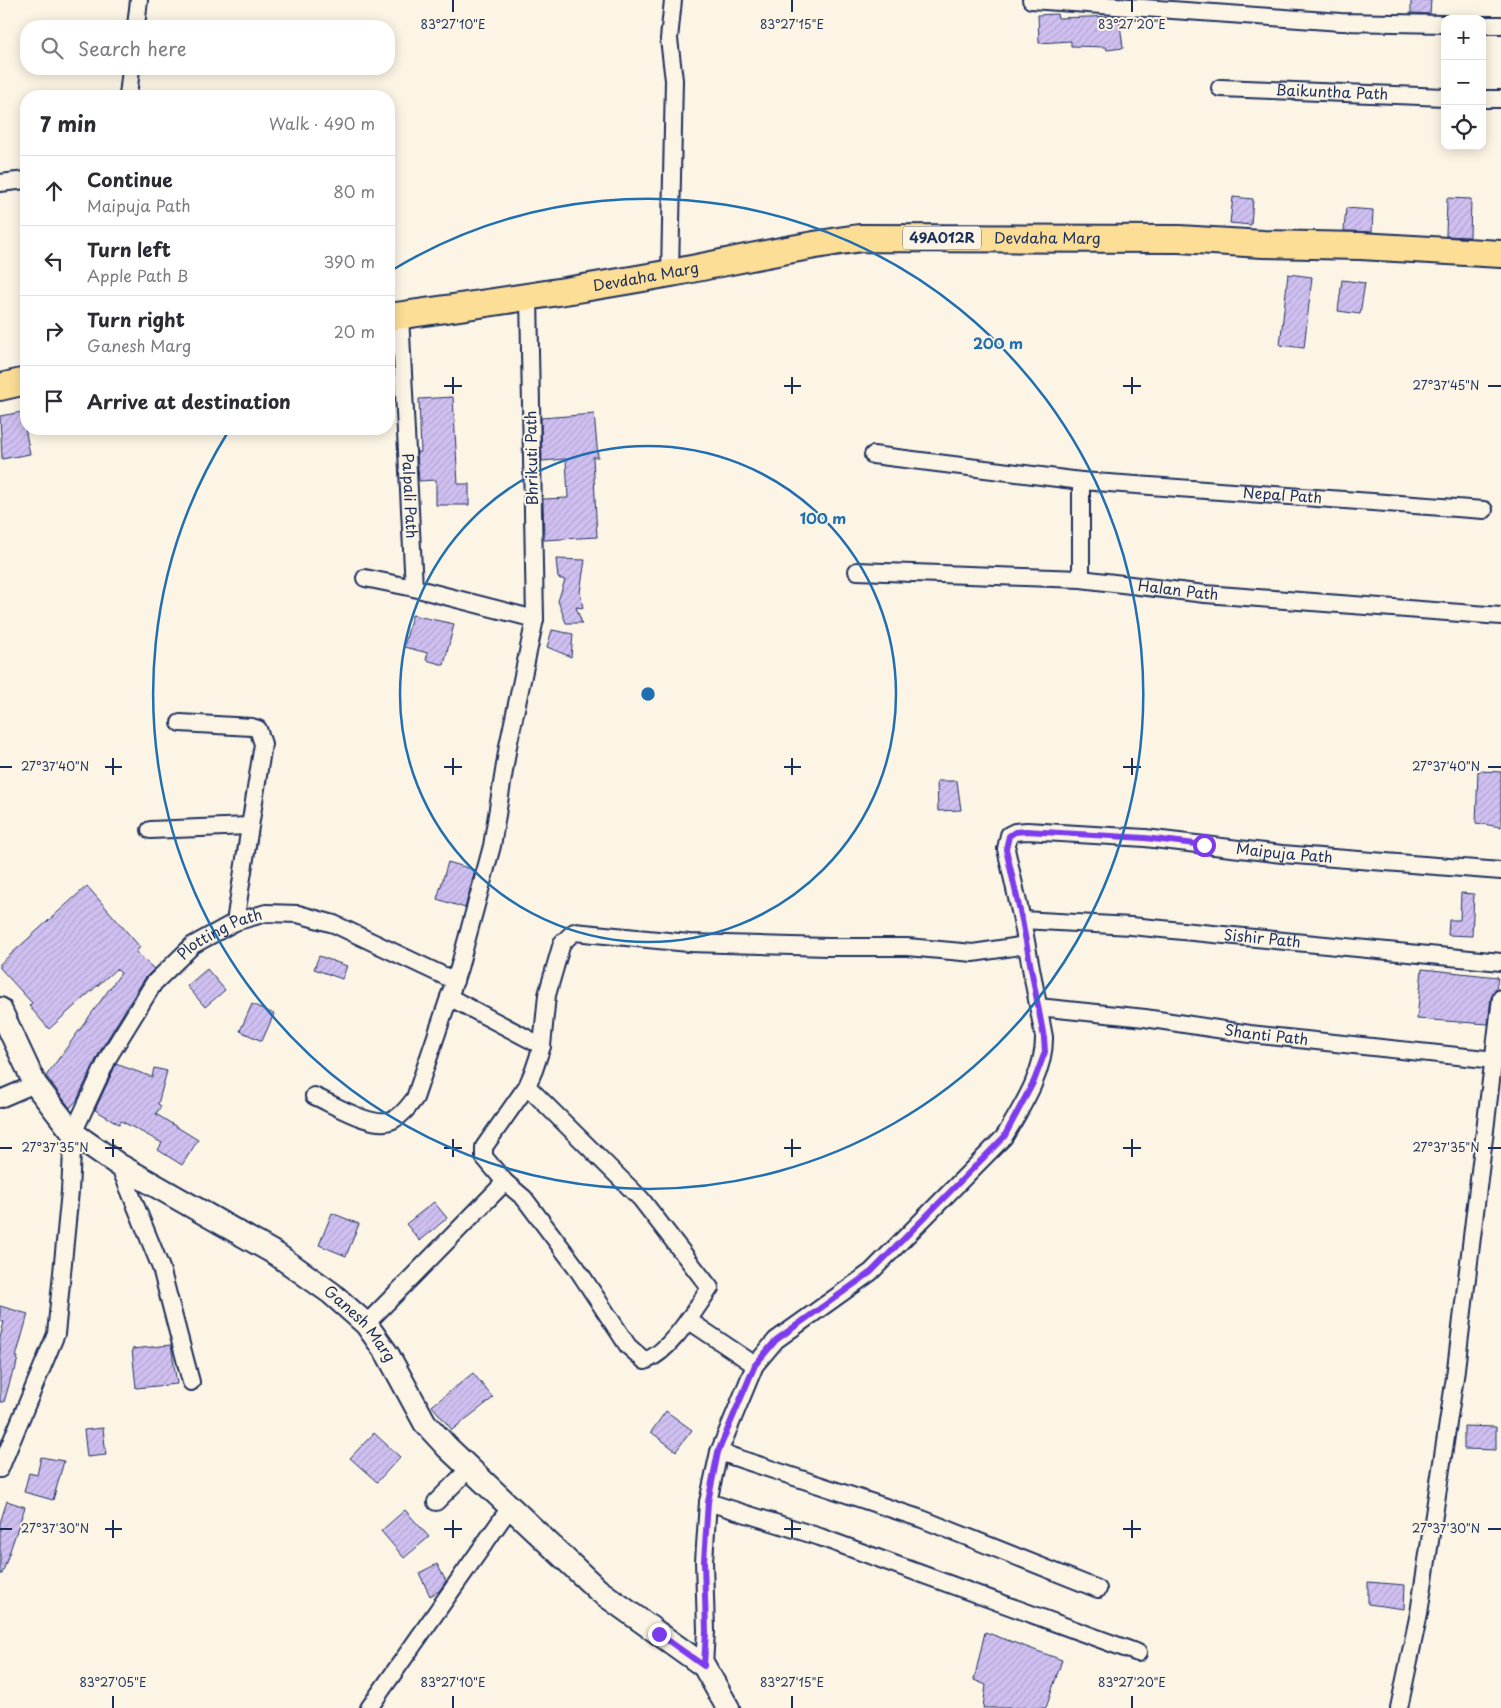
<!DOCTYPE html>
<html lang="en">
<head>
<meta charset="utf-8">
<style>
  body { margin:0; font-family:"Playpen Sans",sans-serif; background:#f2f2f3; color:#2b2b33 }
  .controls { position:absolute; right:15px; top:15px; display:grid; overflow:hidden; border-radius:10px; box-shadow:0 2px 12px #0003 }
  .controls button { width:45px; height:45px; display:grid; place-items:center; padding:0; border:0; border-bottom:1px solid #e1e1e2; background:#fff; color:#2b2b33; font:25px sans-serif }
  .stop { position:absolute; width:15px; height:15px; margin:-11px; border:4px solid #7c3aed; border-radius:50%; background:#fff }
  .stop.end { background:#7c3aed; border-color:#fff; box-shadow:0 1px 5px #0008 }
  .list { margin:0; padding:0; list-style:none }
  h2 { display:flex; justify-content:space-between; align-items:center; height:65px; margin:0; padding:0 20px; font-size:21px }
  h2 small { font-size:16px; font-weight:400; color:#7c7c81 }
  .list li { display:grid; grid-template-columns:32px 1fr auto; gap:15px; align-items:center; box-sizing:border-box; height:70px; padding:0 20px; border-top:1px solid #e1e1e2 }
  .list b { display:block; font-size:19px; white-space:nowrap }
  .list p { margin:0; font-size:16px; white-space:nowrap; color:#7c7c81 }
  .list em { font-size:16px; font-style:normal; color:#7c7c81 }
  .icon { flex:none; width:28px; height:28px; fill:none; stroke:currentColor; stroke-width:2; stroke-linecap:round; stroke-linejoin:round }
  .map { position:relative; flex:none; width:1501px; height:1708px; overflow:hidden }
  .search { position:absolute; background:#fff; box-shadow:0 2px 12px #0003; left:20px; top:20px; width:375px; height:55px; display:flex; align-items:center; gap:12px; box-sizing:border-box; padding:0 18px; border-radius:20px; color:#7c7c81; font-size:19px }
  .panel { position:absolute; background:#fff; box-shadow:0 2px 12px #0003; left:20px; top:90px; width:375px; height:345px; border-radius:20px }
  .map>svg:first-child { display:block }
  .building { fill:url(#building-hatch); stroke:#1b2f5e }
  .lines { fill:none; stroke-linecap:round; stroke-linejoin:round }
  .street-casing { stroke:#1b2f5e; stroke-width:20 }
  .secondary-casing { stroke:#1b2f5e; stroke-width:26 }
  .primary-casing { stroke:#1b2f5e; stroke-width:30 }
  .street { stroke:#fcf5e5; stroke-width:16 }
  .secondary { stroke:#fcf5e5; stroke-width:22 }
  .primary { stroke:#fcde96; stroke-width:26 }
  .route { stroke:#7c3aed; stroke-width:6 }
  .ticks { fill:none; stroke:#1b2f5e; stroke-width:2 }
  .ring { fill:none; stroke:#1f6fb2; stroke-width:2.5 }
  .labels { text-anchor:middle; stroke-width:4; stroke-linejoin:round; paint-order:stroke }
  .shield { fill:#fcf5e5; stroke:#5e6a86; stroke-width:1 }
  .shield-label { font-size:14px; font-weight:bold; fill:#1b2f5e }
  .street-label { font-size:15px; fill:#1b2f5e; stroke:#fcf5e5 }
  .ticks-label { font-size:12px; text-anchor:middle; fill:#1b2f5e; stroke:#fcf5e5; stroke-width:4; stroke-linejoin:round; paint-order:stroke }
  .centre { fill:#1f6fb2; stroke:#fcf5e5; stroke-width:2.5 }
  .ring-label { font-size:15px; text-anchor:middle; font-weight:bold; fill:#1f6fb2; stroke:#fcf5e5; stroke-width:4; stroke-linejoin:round; paint-order:stroke }
</style>
</head>
<body>
<div class="map">
<svg width="1501" height="1708" viewBox="0 0 1501 1708">
  <defs>
    <pattern id="building-hatch" width="6" height="6" patternUnits="userSpaceOnUse" patternTransform="scale(1.25)"><rect width="6" height="6" fill="#d0c0f1"/><path d="M-1 1l2-2M0 6l6-6M5 7l2-2" fill="none" stroke="#b2a5d1"/></pattern>
  </defs>
  <rect width="100%" height="100%" fill="#fcf5e5"/>
  <filter id="ink" filterUnits="userSpaceOnUse"><feTurbulence type="fractalNoise" baseFrequency=".02" numOctaves="2"/><feDisplacementMap in="SourceGraphic" scale="10" xChannelSelector="R" yChannelSelector="G"/><feConvolveMatrix kernelMatrix="1 2 1 2 8 2 1 2 1" color-interpolation-filters="sRGB"/></filter>
  <g filter="url(#ink)">
    <g class="building">
      <polygon points="1411,0 1431,0 1430,14 1411,13"/>
      <polygon points="1057,14 1058,18 1119,16 1123,48 1107,50 1106,47 1071,46 1071,41 1039,43 1038,15"/>
      <polygon points="1233,197 1253,199 1251,225 1230,223"/>
      <polygon points="1447,198 1471,199 1470,237 1446,236"/>
      <polygon points="1346,208 1373,210 1372,232 1344,231"/>
      <polygon points="1288,274 1312,277 1304,348 1280,345"/>
      <polygon points="1342,280 1365,283 1360,314 1338,311"/>
      <polygon points="453,397 458,484 469,484 469,505 436,505 436,480 419,481 417,452 421,452 419,399"/>
      <polygon points="22,412 30,454 2,459 0,416"/>
      <polygon points="594,414 598,457 593,457 597,537 544,540 543,499 568,498 566,459 542,461 541,418"/>
      <polygon points="556,559 585,560 580,592 583,608 576,607 582,623 566,623 558,601 565,580 558,578"/>
      <polygon points="412,615 454,624 444,665 426,660 428,653 404,647"/>
      <polygon points="552,630 573,634 571,657 547,647"/>
      <polygon points="1478,771 1501,772 1501,827 1476,823"/>
      <polygon points="937,781 957,781 961,810 938,811"/>
      <polygon points="448,862 475,870 465,908 437,899"/>
      <polygon points="87,886 140,947 136,952 154,969 145,978 100,1051 77,1100 70,1108 46,1076 121,973 116,969 49,1029 29,1006 32,1003 0,968 0,964"/>
      <polygon points="1461,893 1474,894 1472,936 1448,935 1449,920 1460,920"/>
      <polygon points="319,956 347,966 342,979 314,969"/>
      <polygon points="207,969 225,990 205,1007 187,986"/>
      <polygon points="1422,969 1498,977 1496,989 1491,997 1488,1024 1417,1019"/>
      <polygon points="252,1004 274,1014 262,1041 240,1031"/>
      <polygon points="116,1064 152,1077 154,1068 167,1071 158,1104 161,1106 156,1114 198,1140 182,1165 158,1150 162,1143 121,1121 119,1124 95,1110"/>
      <polygon points="434,1202 447,1218 420,1241 406,1224"/>
      <polygon points="332,1213 359,1224 346,1256 319,1245"/>
      <polygon points="0,1306 28,1314 16,1357 18,1357 15,1371 13,1371 4,1402 0,1402 0,1338 4,1322 0,1321"/>
      <polygon points="171,1345 177,1384 136,1388 132,1349"/>
      <polygon points="473,1373 493,1398 452,1430 432,1406"/>
      <polygon points="666,1411 692,1430 676,1451 651,1432"/>
      <polygon points="1464,1426 1496,1427 1496,1450 1464,1449"/>
      <polygon points="103,1428 106,1455 87,1457 84,1430"/>
      <polygon points="374,1433 400,1457 377,1482 350,1458"/>
      <polygon points="41,1457 64,1461 53,1500 24,1492 29,1473 37,1475"/>
      <polygon points="7,1501 25,1507 2,1574 0,1574 0,1523"/>
      <polygon points="405,1510 429,1537 404,1558 381,1531"/>
      <polygon points="437,1564 446,1581 439,1591 430,1596 419,1573"/>
      <polygon points="1368,1582 1405,1585 1404,1609 1368,1604"/>
      <polygon points="985,1632 1062,1660 1046,1708 983,1708 986,1685 974,1680"/>
    </g>
    <g class="lines">
      <defs>
        <g id="street">
          <polyline points="1031,0 1341,22 1445,24"/>
          <polyline points="1482,25 1501,25"/>
          <polyline points="136,26 139,0"/>
          <path id="s1" d="M1220,88l225,9"/>
          <polyline points="128,96 131,69"/>
          <polyline points="1482,99 1501,99"/>
          <polyline points="0,183 26,180"/>
          <polyline points="670,273 674,80 669,39 673,0"/>
          <path id="s2" d="M400,315l14,273"/>
          <polyline points="873,455 1081,481 1081,579"/>
          <path id="s3" d="M1081,481l403,29"/>
          <path id="s4" d="M857,571l224,8 124,15 296,22"/>
          <polyline points="365,578 414,588 535,619"/>
          <polyline points="180,723 252,727 258,729 263,744 235,922"/>
          <polyline points="150,830 249,826"/>
          <path id="s5" d="M1022,920l109,6 370,36"/>
          <polyline points="449,997 542,1046"/>
          <path id="s6" d="M1038,1007l107,11 105,16 245,26"/>
          <path d="M527,1086l114,113 69,89c-16,23 -39,63 -65,73l-17,-15 -52,-79 -52,-69 -19,-16 -21,-25v-10l43,-61 7,-16 8,-24 5,-51 15,-52 12,-11 115,11 139,4h79l66,6 53,-8"/>
          <path d="M314,1096c19,8 60,34 79,24 10,-5 16,-14 22,-22l44,-130 33,-122 16,-100 27,-127 -6,-322"/>
          <polyline points="0,1099 35,1084"/>
          <polyline points="119,1165 161,1268 191,1382"/>
          <polyline points="688,1320 755,1365"/>
          <polyline points="366,1324 505,1182"/>
          <polyline points="719,1452 922,1519 1098,1589"/>
          <path id="s7" d="M0,1469l56,-135 14,-143 3,-58 36,-77 45,-73 39,-38 42,-23 31,-9 32,1 36,10 121,57"/>
          <polyline points="436,1502 470,1468"/>
          <polyline points="708,1502 820,1537 1138,1653"/>
          <path id="s8" d="M704,1666l2,-35 -2,-70 4,-59 11,-50 36,-87 21,-25 95,-68 133,-135c17,-29 41,-65 40,-100l-22,-117 -16,-71 3,-14 6,-3 12,-1 118,7 137,16 219,17"/>
          <polyline points="369,1708 511,1506"/>
          <polyline points="1399,1708 1419,1613 1455,1377 1501,998"/>
        </g>
        <g id="secondary">
          <path id="s9" d="M0,1009l35,75 38,49 46,32 157,89 55,39 35,31 22,31 37,68 22,24 151,143 106,76 24,42"/>
        </g>
        <g id="primary">
          <path id="s10" d="M389,317c94,-13 188,-27 282,-44 63,-12 126,-27 190,-35l318,1 84,5 97,2 141,8"/>
          <polyline points="0,387 26,381"/>
        </g>
      </defs>
      <use href="#street" class="street-casing"/>
      <use href="#secondary" class="secondary-casing"/>
      <use href="#primary" class="primary-casing"/>
      <use href="#street" class="street"/>
      <use href="#secondary" class="secondary"/>
      <use href="#primary" class="primary"/>
    </g>
  </g>
  <g class="lines" filter="url(#ink)">
    <polyline class="route" points="659,1634 704,1666 706,1631 704,1561 708,1502 718,1452 755,1365 776,1340 871,1272 1004,1137 1034,1081 1045,1052 1044,1038 1022,920 1006,849 1009,836 1015,832 1026,831 1145,838 1204,845"/>
  </g>
  <path class="ticks" d="M453,0v12M792,0v12M1132,0v12M453,377v17M792,377v17M1132,377v17M444,386h18M784,386h17M1123,386h18M1488,386h13M113,758v17M453,758v17M792,758v17M1132,758v17M0,767h12M105,767h17M444,767h18M784,767h17M1123,767h18M1488,767h13M113,1139v18M453,1139v18M792,1139v18M1132,1139v18M0,1148h12M105,1148h17M444,1148h18M784,1148h17M1123,1148h18M1488,1148h13M113,1520v18M453,1520v18M792,1520v18M1132,1520v18M0,1529h12M105,1529h17M444,1529h18M784,1529h17M1123,1529h18M1488,1529h13M113,1696v12M453,1696v12M792,1696v12M1132,1696v12"/>
  <g class="ring">
    <circle cx="648" cy="694" r="248"/>
    <path d="M389 272A495 495 0 1 1 228 432"/>
  </g>
  <g class="labels">
    <rect class="shield" x="903" y="226.5" width="78" height="23" rx="4"/>
    <g class="shield-label">
      <text x="942" y="243">49A012R</text>
    </g>
    <g class="street-label">
      <text dy="5" stroke="none"><textPath href="#s1" startOffset="112">Baikuntha Path</textPath></text>
      <text dy="5" stroke="none"><textPath href="#s10" startOffset="665">Devdaha Marg</textPath></text>
      <text dy="5" stroke="none"><textPath href="#s10" startOffset="260">Devdaha Marg</textPath></text>
      <text transform="translate(532 458) rotate(-91)" y="5">Bhrikuti Path</text>
      <text dy="5" stroke="none"><textPath href="#s2" startOffset="181">Palpali Path</textPath></text>
      <text dy="5" stroke="none"><textPath href="#s3" startOffset="202">Nepal Path</textPath></text>
      <text dy="5" stroke="none"><textPath href="#s4" startOffset="322">Halan Path</textPath></text>
      <text dy="5" stroke="none"><textPath href="#s8" startOffset="1241">Maipuja Path</textPath></text>
      <text dy="5" stroke="none"><textPath href="#s7" startOffset="602">Plotting Path</textPath></text>
      <text dy="5" stroke="none"><textPath href="#s5" startOffset="241">Sishir Path</textPath></text>
      <text dy="5" stroke="none"><textPath href="#s6" startOffset="230">Shanti Path</textPath></text>
      <text dy="5" stroke="none"><textPath href="#s9" startOffset="491">Ganesh Marg</textPath></text>
    </g>
  </g>
  <g class="ticks-label">
    <text x="453" y="29">83°27'10"E</text>
    <text x="792" y="29">83°27'15"E</text>
    <text x="1132" y="29">83°27'20"E</text>
    <text x="1446" y="390">27°37'45"N</text>
    <text x="55" y="771">27°37'40"N</text>
    <text x="1446" y="771">27°37'40"N</text>
    <text x="55" y="1152">27°37'35"N</text>
    <text x="1446" y="1152">27°37'35"N</text>
    <text x="55" y="1533">27°37'30"N</text>
    <text x="1446" y="1533">27°37'30"N</text>
    <text x="113" y="1687">83°27'05"E</text>
    <text x="453" y="1687">83°27'10"E</text>
    <text x="792" y="1687">83°27'15"E</text>
    <text x="1132" y="1687">83°27'20"E</text>
  </g>
  <circle cx="648" cy="694" r="8" class="centre"/>
  <g class="ring-label">
    <text x="998" y="349">200 m</text>
    <text x="823" y="524">100 m</text>
  </g>
</svg>
<div class="controls">
<button>+</button>
<button>−</button>
<button><svg class="icon" aria-label="locate" viewBox="0 0 24 24"><circle cx="12" cy="12" r="6"/><path d="M12 2v4M12 18v4M2 12h4M18 12h4"/></svg></button>
</div>
<div class="stop" style="left:1204px;top:845px"></div>
<div class="stop end" style="left:659px;top:1634px"></div>
<div class="search"><svg class="icon" aria-label="search" viewBox="0 0 24 24"><circle cx="10" cy="10" r="6"/><path d="M15 15l6 6"/></svg>Search here</div>
<section class="panel">
<h2>7 min<small>Walk · 490 m</small></h2>
<ul class="list">
<li><svg class="icon" aria-label="ahead" viewBox="0 0 24 24"><path d="M12 20V5M6 11l6-6 6 6"/></svg><div><b>Continue</b><p>Maipuja Path</p></div><em>80 m</em></li>
<li><svg class="icon" aria-label="left" viewBox="0 0 24 24"><path d="M17 20v-9H6M10 6l-5 5 5 5"/></svg><div><b>Turn left</b><p>Apple Path B</p></div><em>390 m</em></li>
<li><svg class="icon" aria-label="right" viewBox="0 0 24 24"><path d="M7 20v-9h11M14 6l5 5-5 5"/></svg><div><b>Turn right</b><p>Ganesh Marg</p></div><em>20 m</em></li>
<li><svg class="icon" aria-label="arrive" viewBox="0 0 24 24"><path d="M6 21V4h12l-3 4 3 4H6"/></svg><div><b>Arrive at destination</b></div></li>
</ul>
</section>
</div>
</body>
</html>
